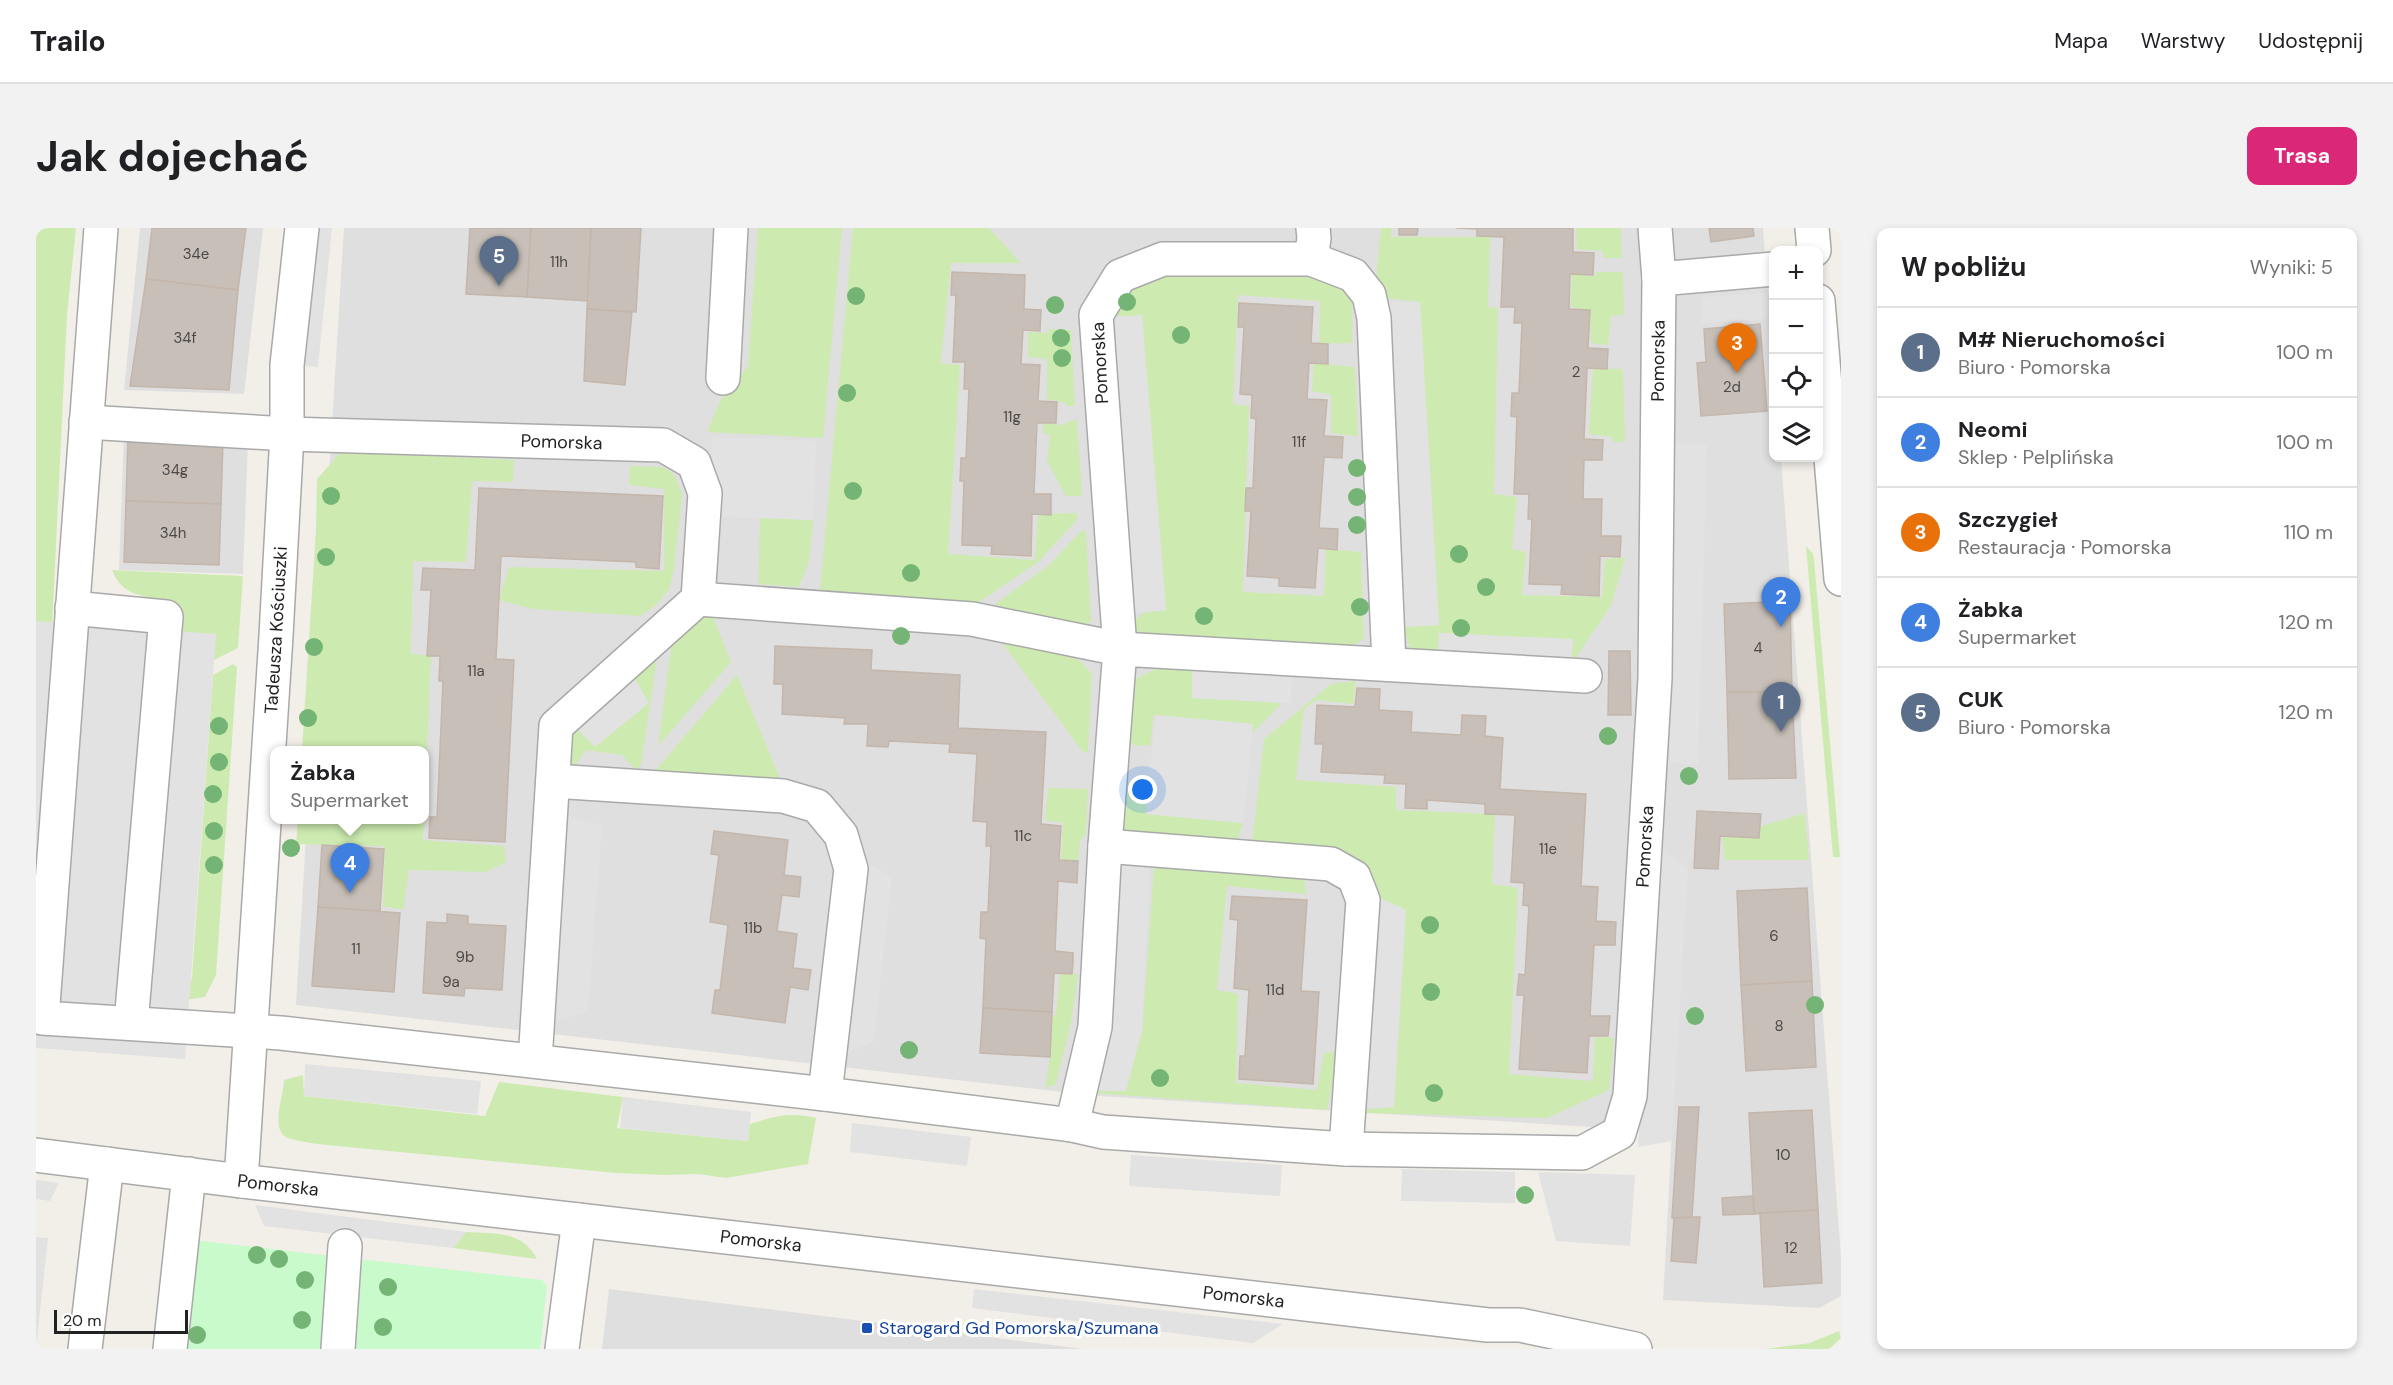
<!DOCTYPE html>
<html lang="pl">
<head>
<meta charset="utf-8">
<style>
  body { margin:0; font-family:"DM Sans",sans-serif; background:#f2f2f2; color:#202124 }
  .controls { position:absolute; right:18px; top:18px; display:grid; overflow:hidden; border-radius:12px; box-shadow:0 3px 9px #0003 }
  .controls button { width:54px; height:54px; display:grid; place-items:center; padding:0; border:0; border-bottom:2px solid #e0e0e0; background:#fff; color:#202124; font:30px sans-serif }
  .scale { position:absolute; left:18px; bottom:15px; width:134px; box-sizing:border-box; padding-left:6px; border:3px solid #222; border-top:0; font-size:16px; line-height:21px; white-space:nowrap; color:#222; -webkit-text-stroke:4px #fff; paint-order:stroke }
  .you { position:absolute; left:1107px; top:562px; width:21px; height:21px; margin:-15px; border:4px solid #fff; border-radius:50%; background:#1a73e8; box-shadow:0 0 0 9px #1a73e833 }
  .badge { display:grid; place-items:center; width:39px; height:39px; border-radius:50%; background:#db2777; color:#fff; font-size:20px; font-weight:700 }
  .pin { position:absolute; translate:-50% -50px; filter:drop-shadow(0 2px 3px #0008) }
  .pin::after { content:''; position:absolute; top:32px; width:21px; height:18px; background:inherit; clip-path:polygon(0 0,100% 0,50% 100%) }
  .popup { position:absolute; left:234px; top:518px; width:159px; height:78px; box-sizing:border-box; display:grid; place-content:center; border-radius:12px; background:#fff; filter:drop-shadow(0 2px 4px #0005); font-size:20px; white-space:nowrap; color:#757577 }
  .popup b { font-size:22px; color:#202124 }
  .popup::after { content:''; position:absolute; left:50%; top:100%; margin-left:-12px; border:12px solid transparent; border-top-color:#fff }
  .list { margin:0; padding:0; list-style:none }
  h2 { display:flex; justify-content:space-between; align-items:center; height:78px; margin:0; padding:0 24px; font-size:26px }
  h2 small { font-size:20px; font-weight:400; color:#757577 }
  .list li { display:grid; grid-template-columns:39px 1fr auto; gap:18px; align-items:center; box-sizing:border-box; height:90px; padding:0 24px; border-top:2px solid #e0e0e0 }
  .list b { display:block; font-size:22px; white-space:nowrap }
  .list p { margin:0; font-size:20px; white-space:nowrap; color:#757577 }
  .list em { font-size:20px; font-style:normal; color:#757577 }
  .icon { flex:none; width:33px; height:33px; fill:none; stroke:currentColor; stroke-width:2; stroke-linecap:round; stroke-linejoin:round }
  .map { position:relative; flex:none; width:1805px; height:1121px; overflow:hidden; border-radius:12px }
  header { display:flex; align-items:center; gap:36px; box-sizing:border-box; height:84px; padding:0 30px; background:#fff; border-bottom:2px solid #e0e0e0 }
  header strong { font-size:28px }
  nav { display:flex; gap:33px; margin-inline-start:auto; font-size:21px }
  .intro { display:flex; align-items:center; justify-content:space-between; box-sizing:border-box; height:144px; padding:0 36px }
  h1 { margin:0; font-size:42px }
  .button { padding:15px 27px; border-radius:12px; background:#db2777; color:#fff; font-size:21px; font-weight:700 }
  main { display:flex; gap:36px; padding:0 36px }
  aside { flex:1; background:#fff; border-radius:12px; box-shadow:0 3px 9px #0003 }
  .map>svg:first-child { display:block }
  .residential { fill:#e0dfdf }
  .grass { fill:#cdebb0 }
  .park { fill:#c8facc }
  .parking { fill:#e2e2e2 }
  .building { fill:#c7bfb8; stroke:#c4b6ab; stroke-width:1.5 }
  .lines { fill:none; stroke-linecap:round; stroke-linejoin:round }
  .minor-casing { stroke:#a9a9a9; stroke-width:36 }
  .minor { stroke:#fff; stroke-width:33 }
  .tree { fill:#74b475 }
  .transit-dot { fill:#1a4fb4; stroke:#fff; stroke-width:2 }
  .labels { text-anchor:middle; stroke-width:6; stroke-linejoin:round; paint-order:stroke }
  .number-label { font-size:15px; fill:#4b4948 }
  .street-label { font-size:18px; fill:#222; stroke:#fff }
  .transit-label { font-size:18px; fill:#164399; stroke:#fff; text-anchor:start }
</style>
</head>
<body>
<header>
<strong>Trailo</strong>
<nav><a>Mapa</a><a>Warstwy</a><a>Udostępnij</a></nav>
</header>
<div class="intro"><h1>Jak dojechać</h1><a class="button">Trasa</a></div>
<main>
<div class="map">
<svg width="1805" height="1121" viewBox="0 0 1805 1121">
  <rect width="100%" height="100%" fill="#f2efe9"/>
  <g class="residential">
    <polygon points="104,0 227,0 208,166 88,162"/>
    <polygon points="308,0 1727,0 1737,134 1738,230 1745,230 1805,1029 1805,1068 1783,1080 1627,1072 1636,904 1062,868 260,777 271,592 389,592 389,522 276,522"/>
    <polygon points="88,203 212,212 207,346 83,342"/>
    <polygon points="573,1061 1047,1121 566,1121"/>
  </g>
  <g class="grass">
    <polygon points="0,0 40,0 31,87 0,736"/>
    <polygon points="722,0 806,0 787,210 671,204 684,173 712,138"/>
    <polygon points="817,0 953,0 985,35 915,35 905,135 924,137 912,326 999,332 1002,286 1041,285 1041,292 1002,334 940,376 784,362"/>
    <polygon points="1345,0 1355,0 1355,9 1454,9 1452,80 1462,79 1458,266 1481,269 1476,321 1490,324 1486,367 1566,369 1569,331 1589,330 1575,378 1535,436 1537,412 1404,405 1400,432 1376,430 1368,399 1403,397 1384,74 1349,70 1340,53"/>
    <polygon points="1540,0 1585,0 1586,30 1568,30 1566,23 1541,21"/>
    <polygon points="1132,44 1289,47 1311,61 1316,75 1316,115 1283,116 1284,73 1202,67 1197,176 1213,178 1207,364 1288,368 1290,321 1325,324 1328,411 1315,419 1107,409 1099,400 1097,394 1107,385 1130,382 1106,88 1079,88 1077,82 1086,59"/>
    <polygon points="1560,44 1587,44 1588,87 1575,88 1572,117 1555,115 1554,82 1535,79 1536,46 1560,48"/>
    <polygon points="1013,101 1035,102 1039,178 1030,178 1030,175 1011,171 1011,131 992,129 992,104 1012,105"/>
    <polygon points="1278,135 1319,139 1322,208 1295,205 1295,167 1276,163"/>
    <polygon points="1557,140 1587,141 1589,214 1578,214 1575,209 1553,206"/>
    <polygon points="1041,192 1046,268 1030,268 1011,233 1014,207 1007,205 1007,195 1028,197 1031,194"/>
    <polygon points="305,224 478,232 477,254 436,253 430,334 377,333 375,426 395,428 389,570 389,522 266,522 280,301 281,251"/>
    <polygon points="594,238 624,239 633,242 640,250 646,266 638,342 633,362 620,377 604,388 497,381 463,372 473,339 628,343 628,261 593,257"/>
    <polygon points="724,290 777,292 773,333 763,359 722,356"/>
    <polygon points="1045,303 1050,303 1055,393 1048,398 958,377 1013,337"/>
    <polygon points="1770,318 1777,326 1778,332 1804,629 1797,629"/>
    <path d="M76,342l131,6 -5,72 -32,16 -29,-1 -9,-58c-23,-13 -44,-5 -56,-35z"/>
    <polygon points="676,386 695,434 622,518 636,413 657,395"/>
    <polygon points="959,405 1043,432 1056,446 1052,525 1046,523"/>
    <polygon points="622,424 605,536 601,543 586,527 550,522 538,539 533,534 535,501"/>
    <polygon points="197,436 201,439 180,747 169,769 149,772 156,749 177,447"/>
    <polygon points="1123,439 1156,440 1157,470 1246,475 1216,505 1216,496 1118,487 1114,517 1100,518 1093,513 1093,459 1101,450"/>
    <polygon points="701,447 746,555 618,544"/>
    <path d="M1320,453l-3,23 -36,-4 -13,9 -8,71 100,7v23l99,4 -3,70 26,4 -9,186 84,7 2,-44 19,1 -5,52 -62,28 -182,-5 -1,-4 30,-2 -17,-210c-3,-12 -7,-30 -18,-38 -19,-15 -82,-14 -107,-16l12,-104 67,-55z"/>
    <polygon points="1102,552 1110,555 1110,586 1207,595 1200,615 1090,604 1085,595 1085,556"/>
    <polygon points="1012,560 1052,561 1050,606 1044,612 1042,633 1025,632 1027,595 1009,592"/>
    <polygon points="1769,585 1773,632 1689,632 1686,610"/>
    <polygon points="262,592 388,592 387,612 468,618 470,634 450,644 373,642 367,682 347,678 349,618 260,616"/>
    <polygon points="1086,627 1268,643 1270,666 1191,658 1181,762 1202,766 1200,855 1281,862 1288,825 1302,824 1291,882 1056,865 1106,803 1118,640 1083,636"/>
    <polygon points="1024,745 1042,746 1035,795 1020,856 1009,860 1014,829 1016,788 1020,787"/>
    <path d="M267,847l1,21 181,20 14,-34 124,15 -6,31 131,13 2,-17c25,-8 40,-12 66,-6l-8,46 -82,14 -28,-4 -33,1 -49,-2 -299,-29c-10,-2 -20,-3 -29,-6 -19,-7 -4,-43 -4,-58z"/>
    <path d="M430,1004c29,2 56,-2 71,27l-84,-11z"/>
    <polygon points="1803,1103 1805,1110 1793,1121 1729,1121 1774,1115"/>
  </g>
  <polygon class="park" points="158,1012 506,1052 511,1058 504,1121 146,1121"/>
  <g class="parking">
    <polygon points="281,0 296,0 282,139 267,138"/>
    <polygon points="1737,64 1730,91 1665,95 1667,69"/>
    <polygon points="1352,74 1384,74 1403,397 1368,399"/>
    <polygon points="1106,87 1130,382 1098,385 1074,90"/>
    <polygon points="676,209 780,213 777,292 673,288"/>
    <polygon points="1639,216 1671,216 1662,537 1633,534"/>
    <polygon points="0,393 180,406 149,831 0,820"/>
    <polygon points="1403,405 1537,411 1535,437 1402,431"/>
    <polygon points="1156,440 1256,443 1255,475 1156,470"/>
    <polygon points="596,446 613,475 559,519 538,498"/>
    <polygon points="1120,487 1217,496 1207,595 1110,586"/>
    <polygon points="530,586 566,598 552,783 515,795"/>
    <polygon points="1622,618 1652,639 1636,913 1602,919"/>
    <polygon points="830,635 856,649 838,813 807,827"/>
    <polygon points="1083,636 1114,638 1106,803 1090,863 1059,863"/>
    <polygon points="1340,668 1370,682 1358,879 1328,881"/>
    <polygon points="269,836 445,853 441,886 268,868"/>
    <polygon points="587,869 715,884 712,913 584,900"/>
    <polygon points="816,895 935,909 931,938 814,924"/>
    <polygon points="1095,927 1246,937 1244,968 1093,958"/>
    <polygon points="1366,941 1479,944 1479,975 1365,973"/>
    <polygon points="1502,944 1599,947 1594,1018 1520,1013"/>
    <polygon points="0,952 23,955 14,973 0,971"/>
    <polygon points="219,977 430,1004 417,1020 228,998"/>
    <polygon points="0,1009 12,1010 0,1120"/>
    <polygon points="938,1061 1247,1096 1217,1115 936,1080"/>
  </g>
  <g class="building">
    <polygon points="116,0 210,0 202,62 110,51"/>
    <polygon points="434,0 495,0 491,69 430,66"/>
    <polygon points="495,0 555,0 552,73 491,69"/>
    <polygon points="555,0 605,0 600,84 551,81"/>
    <polygon points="1363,0 1382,0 1381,7 1363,7"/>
    <polygon points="1420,0 1537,0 1537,24 1558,25 1557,47 1534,46 1533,81 1554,82 1552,120 1572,121 1571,141 1551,140 1548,211 1567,212 1566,232 1548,232 1547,271 1566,271 1565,308 1585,308 1584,329 1564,328 1563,368 1525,366 1526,357 1493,356 1496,291 1492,291 1493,266 1478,266 1481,189 1475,188 1476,165 1483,165 1486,95 1478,95 1479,79 1465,79 1468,9 1441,8 1441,1"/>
    <polygon points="1673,0 1717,0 1718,8 1675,14"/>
    <polygon points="916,44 989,47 988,81 1005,82 1004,103 987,102 985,136 1004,137 1002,173 1021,174 1020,195 1001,195 998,266 1015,266 1015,287 996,286 995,328 955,326 956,318 926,317 928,253 924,253 925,230 930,230 933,161 928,161 929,134 917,134 920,67 915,67"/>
    <polygon points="110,51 202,62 193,162 94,158"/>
    <polygon points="1203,75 1277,79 1275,115 1292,116 1292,136 1273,135 1271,171 1291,172 1288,208 1307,209 1306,230 1288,229 1283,300 1302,301 1301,322 1282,320 1279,360 1243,358 1243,350 1211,348 1215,283 1209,283 1210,260 1217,260 1220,191 1215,190 1216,167 1204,166 1208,99 1202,99"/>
    <polygon points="551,81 596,84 589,157 548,153"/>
    <polygon points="1724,96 1731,183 1665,188 1661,135 1670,134 1668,101"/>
    <polygon points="92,209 187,212 185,276 90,273"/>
    <polygon points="443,260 627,268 623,341 600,339 600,334 465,328 460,431 478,432 469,614 393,610 394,589 401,589 407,453 403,453 404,428 391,428 395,362 385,362 387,340 439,342"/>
    <polygon points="90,273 185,276 183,337 88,334"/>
    <polygon points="1754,373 1756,464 1691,464 1688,376"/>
    <polygon points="739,418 836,422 835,442 924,447 922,500 1010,504 1005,596 1025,598 1023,632 1042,633 1041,655 1022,653 1019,723 1037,725 1037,735 1036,746 1018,745 1016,784 947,780 950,711 944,710 945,684 952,684 955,618 950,618 951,594 937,593 941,526 913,524 914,516 853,513 852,519 831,518 832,496 808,496 809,490 746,486 747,456 738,456"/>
    <polygon points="1573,423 1594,423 1595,487 1572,487"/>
    <polygon points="1321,460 1344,461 1343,482 1376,484 1375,504 1425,507 1426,487 1450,488 1449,508 1467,510 1464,561 1550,566 1545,658 1562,659 1560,693 1580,694 1579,717 1558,717 1554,788 1574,788 1572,808 1553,808 1551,845 1483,841 1488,767 1481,767 1483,746 1489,747 1493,678 1487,677 1488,655 1475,654 1479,587 1449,586 1449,576 1391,572 1391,581 1369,580 1370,556 1348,555 1349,547 1285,544 1287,516 1279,516 1281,477 1319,479"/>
    <polygon points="1691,464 1756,464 1760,550 1693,551"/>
    <polygon points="1661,583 1725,586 1723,610 1684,608 1682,641 1658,640"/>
    <polygon points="678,603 752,612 748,647 765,649 763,669 746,667 741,703 761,706 757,740 775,742 772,762 754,759 749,795 676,785 679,762 684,762 692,697 674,694 683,627 675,626"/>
    <polygon points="286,617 348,621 344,683 282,679"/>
    <polygon points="1771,660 1776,753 1705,757 1701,663"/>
    <polygon points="1196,668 1271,672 1265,763 1283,764 1277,856 1203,851 1204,828 1209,828 1213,762 1198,760 1202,692 1194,691"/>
    <polygon points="282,679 364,685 358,764 276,758"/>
    <polygon points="411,686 432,688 432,696 470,698 466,762 429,760 428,768 387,765 391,694 411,695"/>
    <polygon points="1776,753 1780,839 1710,843 1705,757"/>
    <polygon points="947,780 1016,784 1014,829 944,825"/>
    <polygon points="1643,879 1663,879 1656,989 1636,990"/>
    <polygon points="1776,882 1782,982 1718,986 1713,885"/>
    <polygon points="1717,968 1718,986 1687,987 1686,970"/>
    <polygon points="1782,982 1786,1055 1728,1059 1724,985"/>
    <polygon points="1656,989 1664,989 1660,1035 1635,1033 1638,990"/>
  </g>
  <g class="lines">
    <defs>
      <g id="minor">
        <path id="s1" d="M65,0l-59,790 239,15 544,61 247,31 31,7 243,17 236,4 37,-20 11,-37 25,-418 4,-399 115,-10"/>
        <polyline points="1619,0 1623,51"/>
        <polyline points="1776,0 1778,22"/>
        <polyline points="1275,31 1278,10 1277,0"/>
        <polyline points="1782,73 1805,351"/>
        <polyline points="687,150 695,0"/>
        <path id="s2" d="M50,194l201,12 376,11 31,18 11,30 -7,106 -142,127 -21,335"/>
        <polyline points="662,371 936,391 1084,421 1060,87 1084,48 1127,31 1275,31 1317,47 1333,67 1338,90 1353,436"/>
        <polyline points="36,380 130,389 95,795"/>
        <polyline points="517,553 747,568 781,578 805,607 815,641 789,866"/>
        <polyline points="1069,618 1295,636 1318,649 1327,672 1310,921"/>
        <polyline points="1036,897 1059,799 1069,618 1084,421 1549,448"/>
        <path id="s3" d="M0,927l205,26 1142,132 105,12h32l115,24"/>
        <path id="s4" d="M205,953l35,-545 11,-202v-69l15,-137"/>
        <polyline points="49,1121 71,936"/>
        <polyline points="134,1121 153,946"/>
        <polyline points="302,1121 309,1018"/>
        <polyline points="526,1121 543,992"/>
      </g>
    </defs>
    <use href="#minor" class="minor-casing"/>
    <use href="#minor" class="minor"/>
  </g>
  <g class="tree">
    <circle cx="820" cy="68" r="9"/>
    <circle cx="1091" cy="74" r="9"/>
    <circle cx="1019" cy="77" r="9"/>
    <circle cx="1145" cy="107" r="9"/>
    <circle cx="1025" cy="110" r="9"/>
    <circle cx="1026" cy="130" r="9"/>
    <circle cx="811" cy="165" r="9"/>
    <circle cx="1321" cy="240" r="9"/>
    <circle cx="817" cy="263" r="9"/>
    <circle cx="295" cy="268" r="9"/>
    <circle cx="1321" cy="269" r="9"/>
    <circle cx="1321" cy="297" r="9"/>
    <circle cx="1423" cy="326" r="9"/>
    <circle cx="290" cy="329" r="9"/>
    <circle cx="875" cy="345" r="9"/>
    <circle cx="1450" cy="359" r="9"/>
    <circle cx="1324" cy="379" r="9"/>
    <circle cx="1168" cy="388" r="9"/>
    <circle cx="1425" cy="400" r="9"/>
    <circle cx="865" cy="408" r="9"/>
    <circle cx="278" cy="419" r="9"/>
    <circle cx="272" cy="490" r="9"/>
    <circle cx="183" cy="498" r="9"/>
    <circle cx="1572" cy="508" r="9"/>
    <circle cx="183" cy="534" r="9"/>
    <circle cx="1653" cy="548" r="9"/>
    <circle cx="177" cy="566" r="9"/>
    <circle cx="178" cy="603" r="9"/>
    <circle cx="255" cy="620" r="9"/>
    <circle cx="178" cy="637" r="9"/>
    <circle cx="1394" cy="697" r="9"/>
    <circle cx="1395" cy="764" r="9"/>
    <circle cx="1779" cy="777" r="9"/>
    <circle cx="1659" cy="788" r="9"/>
    <circle cx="873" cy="822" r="9"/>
    <circle cx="1124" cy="850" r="9"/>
    <circle cx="1398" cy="865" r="9"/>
    <circle cx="1489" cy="967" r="9"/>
    <circle cx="221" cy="1027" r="9"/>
    <circle cx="243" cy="1031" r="9"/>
    <circle cx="269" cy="1052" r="9"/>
    <circle cx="352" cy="1059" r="9"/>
    <circle cx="266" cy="1092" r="9"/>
    <circle cx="347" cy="1099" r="9"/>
    <circle cx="161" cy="1107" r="9"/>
  </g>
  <rect class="transit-dot" x="825" y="1094" width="12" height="12" rx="3"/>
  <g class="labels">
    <g class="number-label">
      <text x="160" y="31">34e</text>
      <text x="523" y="39">11h</text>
      <text x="149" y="115">34f</text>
      <text x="1540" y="149">2</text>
      <text x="1696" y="164">2d</text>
      <text x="976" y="194">11g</text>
      <text x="1263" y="219">11f</text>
      <text x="139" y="247">34g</text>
      <text x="137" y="310">34h</text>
      <text x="1722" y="425">4</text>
      <text x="440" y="448">11a</text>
      <text x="987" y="613">11c</text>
      <text x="1512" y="626">11e</text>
      <text x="717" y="705">11b</text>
      <text x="1738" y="713">6</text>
      <text x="320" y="726">11</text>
      <text x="429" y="734">9b</text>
      <text x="415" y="759">9a</text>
      <text x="1239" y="767">11d</text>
      <text x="1743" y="803">8</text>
      <text x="1747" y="932">10</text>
      <text x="1755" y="1025">12</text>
    </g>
    <g class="street-label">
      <text dy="6" stroke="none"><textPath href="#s1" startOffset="3156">Pomorska</textPath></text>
      <text transform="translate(1064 135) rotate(-93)" y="6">Pomorska</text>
      <text dy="6" stroke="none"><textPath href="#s2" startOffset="476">Pomorska</textPath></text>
      <text dy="6" stroke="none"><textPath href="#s4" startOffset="552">Tadeusza Kościuszki</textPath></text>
      <text dy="6" stroke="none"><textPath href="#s1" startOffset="2670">Pomorska</textPath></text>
      <text dy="6" stroke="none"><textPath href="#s3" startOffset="244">Pomorska</textPath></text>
      <text dy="6" stroke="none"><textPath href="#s3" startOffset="730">Pomorska</textPath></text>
      <text dy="6" stroke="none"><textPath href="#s3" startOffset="1216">Pomorska</textPath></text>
    </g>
    <g class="transit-label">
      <text x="843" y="1106">Starogard Gd Pomorska/Szumana</text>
    </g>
  </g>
</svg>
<div class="controls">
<button>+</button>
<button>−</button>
<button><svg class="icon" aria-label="locate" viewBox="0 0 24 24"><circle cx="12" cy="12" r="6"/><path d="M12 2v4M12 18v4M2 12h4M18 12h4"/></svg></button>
<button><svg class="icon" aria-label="layers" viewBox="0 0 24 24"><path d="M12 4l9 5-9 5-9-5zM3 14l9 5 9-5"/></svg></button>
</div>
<div class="scale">20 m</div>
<div class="you"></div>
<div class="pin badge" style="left:1745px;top:504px;background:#5c6f8a">1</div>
<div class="pin badge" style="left:1745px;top:399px;background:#3f7fe0">2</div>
<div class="pin badge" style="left:1701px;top:145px;background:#e8710a">3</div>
<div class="pin badge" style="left:314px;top:665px;background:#3f7fe0">4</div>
<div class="popup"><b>Żabka</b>Supermarket</div>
<div class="pin badge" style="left:463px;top:58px;background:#5c6f8a">5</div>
</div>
<aside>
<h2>W pobliżu<small>Wyniki: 5</small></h2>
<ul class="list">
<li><span class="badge" style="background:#5c6f8a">1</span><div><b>M# Nieruchomości</b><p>Biuro · Pomorska</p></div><em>100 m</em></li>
<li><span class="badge" style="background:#3f7fe0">2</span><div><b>Neomi</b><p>Sklep · Pelplińska</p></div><em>100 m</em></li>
<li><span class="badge" style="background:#e8710a">3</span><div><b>Szczygieł</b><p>Restauracja · Pomorska</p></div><em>110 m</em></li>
<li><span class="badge" style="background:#3f7fe0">4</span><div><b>Żabka</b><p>Supermarket</p></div><em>120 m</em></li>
<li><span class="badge" style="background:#5c6f8a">5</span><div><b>CUK</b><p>Biuro · Pomorska</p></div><em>120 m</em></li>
</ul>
</aside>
</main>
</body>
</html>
